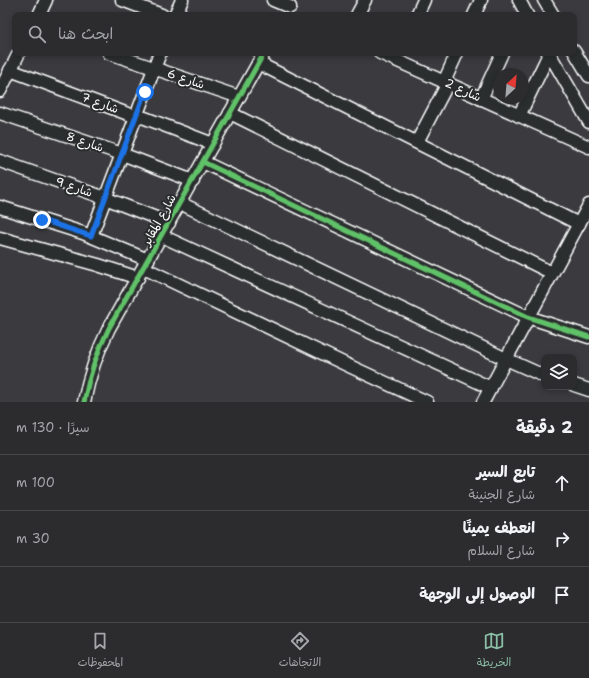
<!DOCTYPE html>
<html lang="ar">
<head>
<meta charset="utf-8">
<style>
  body { margin:0; font-family:"Shantell Sans","Playpen Sans Arabic",sans-serif; background:#38383b; color:#f1f3f6; direction:rtl }
  .controls { position:absolute; right:12px; bottom:12px; display:grid; overflow:hidden; border-radius:8px; box-shadow:0 2px 6px #0003 }
  .controls button { width:36px; height:36px; display:grid; place-items:center; padding:0; border:0; border-bottom:1px solid #48484b; background:#2c2c2f; color:#f1f3f6; font:20px sans-serif }
  .compass { position:absolute; left:493px; top:68px; width:36px; height:36px; border-radius:50%; background:#2c2c2f; box-shadow:0 2px 6px #0003; rotate:26deg }
  .stop { position:absolute; width:12px; height:12px; margin:-9px; border:3px solid #1a73e8; border-radius:50%; background:#fff }
  .stop.end { background:#1a73e8; border-color:#fff; box-shadow:0 1px 4px #0008 }
  .list { margin:0; padding:0; list-style:none }
  h2 { display:flex; justify-content:space-between; align-items:center; height:52px; margin:0; padding:0 16px; font-size:17px }
  h2 small { font-size:13px; font-weight:400; color:#a6a7aa }
  .list li { display:grid; grid-template-columns:26px 1fr auto; gap:12px; align-items:center; box-sizing:border-box; height:56px; padding:0 16px; border-top:1px solid #48484b }
  .list b { display:block; font-size:15px; white-space:nowrap }
  .list p { margin:0; font-size:13px; white-space:nowrap; color:#a6a7aa }
  .list em { font-size:13px; font-style:normal; color:#a6a7aa }
  .icon { flex:none; width:22px; height:22px; fill:none; stroke:currentColor; stroke-width:2; stroke-linecap:round; stroke-linejoin:round }
  .map { position:relative; flex:none; width:589px; height:402px; overflow:hidden; direction:ltr }
  .search { position:absolute; background:#2c2c2f; box-shadow:0 2px 6px #0003; left:12px; right:12px; top:12px; height:44px; display:flex; align-items:center; gap:10px; box-sizing:border-box; padding:0 14px; border-radius:8px; color:#a6a7aa; font-size:15px }
  .sheet { height:220px; background:#2c2c2f }
  nav { display:flex; justify-content:space-around; align-items:center; box-sizing:border-box; height:56px; border-top:1px solid #48484b; background:#2c2c2f; font-size:11px; color:#a6a7aa }
  nav a { display:grid; justify-items:center; gap:2px }
  nav .on { color:#8abfa5 }
  .map>svg:first-child { display:block }
  .lines { fill:none; stroke-linecap:round; stroke-linejoin:round }
  .minor-casing { stroke:#fff; stroke-width:15 }
  .minor { stroke:#2a2d2e; stroke-width:12 }
  .cycleway-casing { stroke:#2a2d2e; stroke-width:8 }
  .cycleway { stroke:#61c268; stroke-width:5 }
  .route { stroke:#1a73e8; stroke-width:5 }
  .labels { text-anchor:middle; stroke-width:4; stroke-linejoin:round; paint-order:stroke }
  .street-label { font-size:12px; fill:#fff; stroke:#2a2d2e }
</style>
</head>
<body>
<div class="map">
<svg width="589" height="402" viewBox="0 0 589 402">
  <rect width="100%" height="100%" fill="#3a3a3f"/>
  <filter id="ink" filterUnits="userSpaceOnUse"><feTurbulence type="fractalNoise" baseFrequency=".025" numOctaves="2"/><feDisplacementMap in="SourceGraphic" scale="8" xChannelSelector="R" yChannelSelector="G"/><feConvolveMatrix kernelMatrix="1 2 1 2 8 2 1 2 1" color-interpolation-filters="sRGB"/></filter>
  <g filter="url(#ink)">
    <g class="lines">
      <defs>
        <g id="minor">
          <polyline points="122,0 162,15"/>
          <polyline points="273,0 290,7"/>
          <polyline points="519,0 527,15"/>
          <polyline points="544,0 553,15"/>
          <polyline points="39,15 46,0"/>
          <polyline points="175,15 182,0"/>
          <polyline points="357,15 365,0"/>
          <polyline points="417,15 424,0"/>
          <polyline points="474,15 481,0"/>
          <polyline points="574,51 589,76"/>
          <polyline points="109,53 239,97"/>
          <polyline points="380,53 589,147"/>
          <polyline points="549,53 589,122"/>
          <polyline points="258,63 579,224"/>
          <polyline points="10,70 128,114 145,118 213,144"/>
          <polyline points="444,82 457,53"/>
          <polyline points="0,91 19,53"/>
          <polyline points="481,99 502,53"/>
          <polyline points="0,113 122,154 193,181"/>
          <polyline points="230,113 552,273"/>
          <polyline points="519,116 549,54"/>
          <polyline points="417,142 448,83"/>
          <polyline points="0,161 105,198 169,223"/>
          <polyline points="203,162 528,317 589,337"/>
          <polyline points="180,203 506,359 544,376"/>
          <polyline points="0,207 83,233 148,260"/>
          <polyline points="91,236 160,53"/>
          <polyline points="162,236 491,388"/>
          <polyline points="0,238 98,265 138,278"/>
          <polyline points="144,268 345,364 427,402"/>
          <polyline points="574,385 589,390"/>
          <path d="M84,402c5,-26 13,-50 25,-74l155,-275"/>
          <polyline points="483,402 589,205"/>
        </g>
      </defs>
      <use href="#minor" class="minor-casing"/>
      <use href="#minor" class="minor"/>
      <defs>
        <g id="cycleway">
          <polyline points="203,162 528,317 589,337"/>
          <path d="M84,402c5,-26 13,-50 25,-74l155,-275"/>
        </g>
      </defs>
      <use href="#cycleway" class="cycleway-casing"/>
      <use href="#cycleway" class="cycleway"/>
    </g>
  </g>
  <g class="lines" filter="url(#ink)">
    <polyline class="route" points="42,220 91,236 145,92"/>
  </g>
  <g class="labels">
    <g class="street-label">
      <text transform="translate(186 79) rotate(19)" y="4">شارع 6</text>
      <text transform="translate(463 90) rotate(25)" y="4">شارع 2</text>
      <text transform="translate(100 103) rotate(20)" y="4">شارع 7</text>
      <text transform="translate(85 142) rotate(19)" y="4">شارع 8</text>
      <text transform="translate(74 187) rotate(19)" y="4">شارع 9</text>
      <text transform="translate(159 220) rotate(-61)" y="4">شارع المقابر</text>
    </g>
  </g>
</svg>
<div class="controls">
<button><svg class="icon" aria-label="layers" viewBox="0 0 24 24"><path d="M12 4l9 5-9 5-9-5zM3 14l9 5 9-5"/></svg></button>
</div>
<svg class="compass" viewBox="-18 -18 36 36"><path d="M0-13l5 13h-10z" fill="#e53935"/><path d="M0 13l5-13h-10z" fill="#a6a7aa"/></svg>
<div class="stop" style="left:145px;top:92px"></div>
<div class="stop end" style="left:42px;top:220px"></div>
<div class="search"><svg class="icon" aria-label="search" viewBox="0 0 24 24"><circle cx="10" cy="10" r="6"/><path d="M15 15l6 6"/></svg>ابحث هنا</div>
</div>
<section class="sheet">
<h2>2 دقيقة<small>سيرًا · 130 m</small></h2>
<ul class="list">
<li><svg class="icon" aria-label="ahead" viewBox="0 0 24 24"><path d="M12 20V5M6 11l6-6 6 6"/></svg><div><b>تابع السير</b><p>شارع الجنينة</p></div><em>100 m</em></li>
<li><svg class="icon" aria-label="right" viewBox="0 0 24 24"><path d="M7 20v-9h11M14 6l5 5-5 5"/></svg><div><b>انعطف يمينًا</b><p>شارع السلام</p></div><em>30 m</em></li>
<li><svg class="icon" aria-label="arrive" viewBox="0 0 24 24"><path d="M6 21V4h12l-3 4 3 4H6"/></svg><div><b>الوصول إلى الوجهة</b></div></li>
</ul>
</section>
<nav>
<a class="on"><svg class="icon" aria-label="map" viewBox="0 0 24 24"><path d="M3 6l6-2 6 2 6-2v14l-6 2-6-2-6 2zM9 4v14M15 6v14"/></svg>الخريطة</a>
<a><svg class="icon" aria-label="directions" viewBox="0 0 24 24"><path d="M12 3l9 9-9 9-9-9zM9 14v-3h6M13 9l2 2-2 2"/></svg>الاتجاهات</a>
<a><svg class="icon" aria-label="saved" viewBox="0 0 24 24"><path d="M7 4h10v16l-5-4-5 4z"/></svg>المحفوظات</a>
</nav>
</body>
</html>
